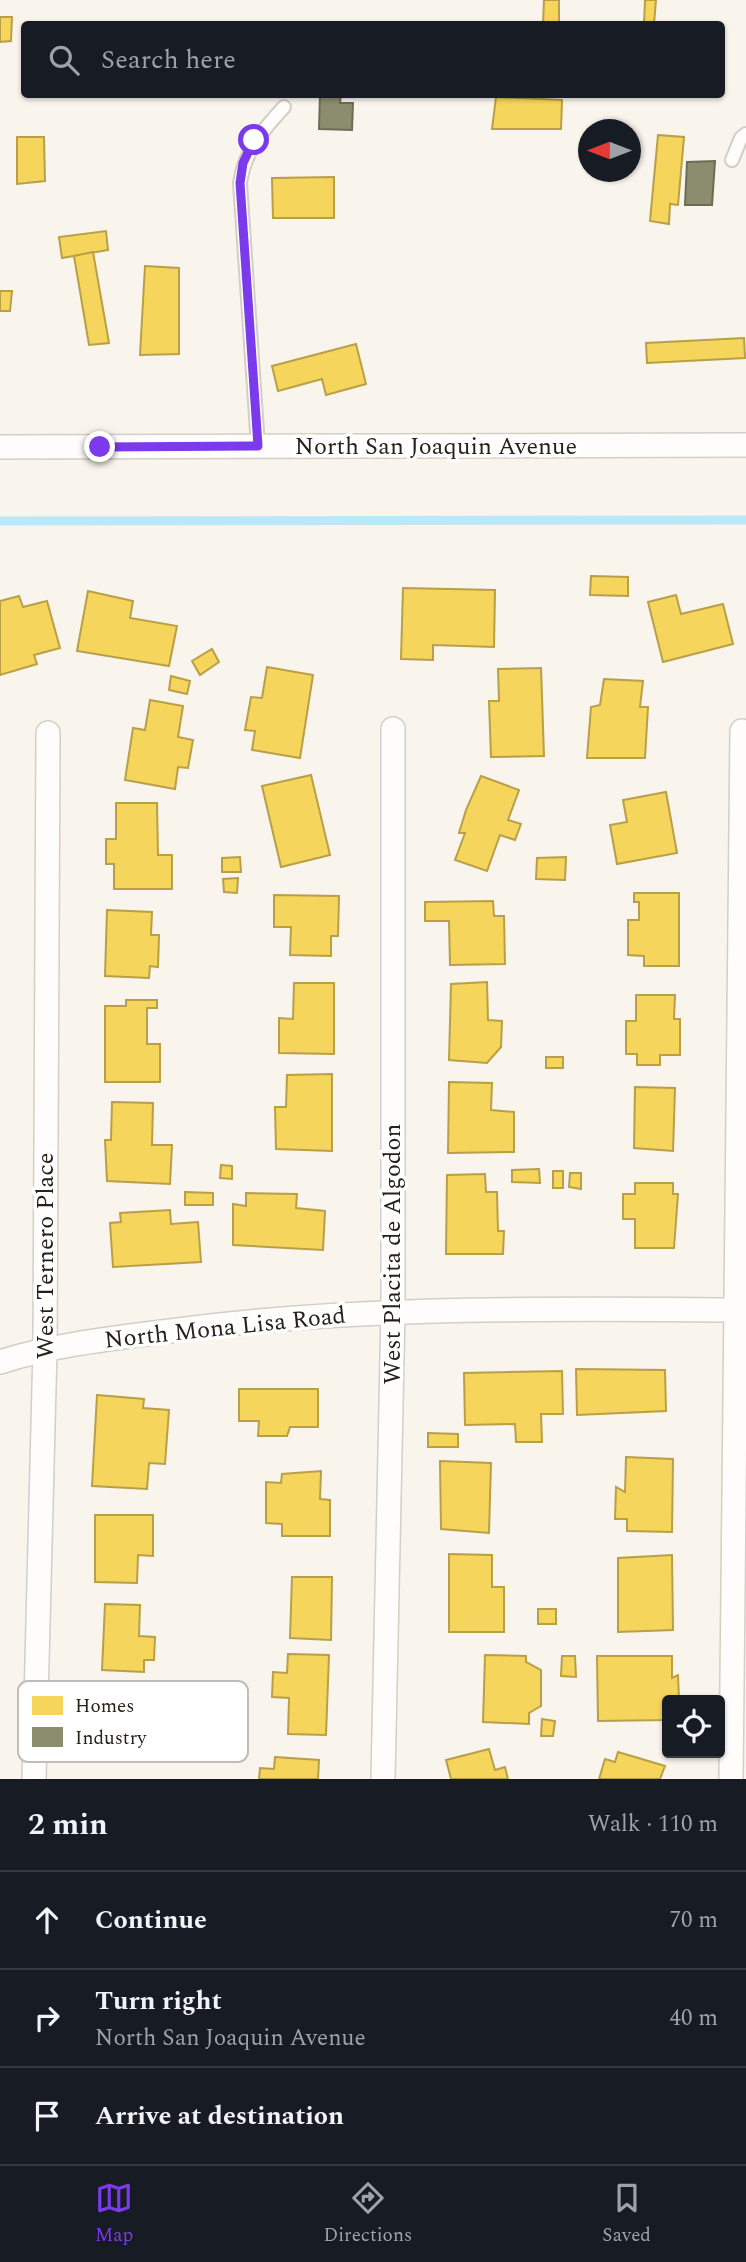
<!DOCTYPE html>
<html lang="en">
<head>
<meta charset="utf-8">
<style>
  body { margin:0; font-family:Spectral,serif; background:#242831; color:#f1f3f6 }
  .controls { position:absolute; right:21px; bottom:21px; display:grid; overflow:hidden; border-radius:7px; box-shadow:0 2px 5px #0004 }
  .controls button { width:63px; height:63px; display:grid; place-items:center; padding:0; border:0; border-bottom:2px solid #363941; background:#171b24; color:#f1f3f6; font:35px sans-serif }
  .compass { position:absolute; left:578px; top:119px; width:63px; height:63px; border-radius:50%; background:#171b24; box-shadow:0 2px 5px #0004; rotate:270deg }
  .stop { position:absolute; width:21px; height:21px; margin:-16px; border:5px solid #7c3aed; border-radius:50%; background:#fff }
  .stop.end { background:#7c3aed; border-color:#fff; box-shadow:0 2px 7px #0008 }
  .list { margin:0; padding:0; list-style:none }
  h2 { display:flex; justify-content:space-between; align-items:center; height:91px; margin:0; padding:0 28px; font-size:30px }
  h2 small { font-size:23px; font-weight:400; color:#9ea1a6 }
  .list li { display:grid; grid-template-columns:46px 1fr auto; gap:21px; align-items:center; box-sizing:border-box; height:98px; padding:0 28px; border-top:2px solid #363941 }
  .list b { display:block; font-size:26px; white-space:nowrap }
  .list p { margin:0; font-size:23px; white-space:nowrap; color:#9ea1a6 }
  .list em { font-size:23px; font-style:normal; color:#9ea1a6 }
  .icon { flex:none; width:38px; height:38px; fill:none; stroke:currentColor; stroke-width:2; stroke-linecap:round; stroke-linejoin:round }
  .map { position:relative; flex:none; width:746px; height:1779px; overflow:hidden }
  .search { position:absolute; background:#171b24; box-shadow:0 2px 5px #0004; left:21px; right:21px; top:21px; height:77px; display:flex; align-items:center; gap:18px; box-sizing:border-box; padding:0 24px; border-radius:7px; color:#9ea1a6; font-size:26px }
  .sheet { height:385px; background:#171b24 }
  nav { display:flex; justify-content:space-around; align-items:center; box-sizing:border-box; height:98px; border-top:2px solid #363941; background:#171b24; font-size:19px; color:#9ea1a6 }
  nav a { display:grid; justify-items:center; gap:4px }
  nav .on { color:#7c3aed }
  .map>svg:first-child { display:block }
  .homes { fill:#f6d55c; stroke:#b89f48; stroke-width:2 }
  .industry { fill:#8c8c6e; stroke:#6e6c54; stroke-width:2 }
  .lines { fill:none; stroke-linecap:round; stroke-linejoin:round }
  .stream { stroke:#bae8f9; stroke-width:9 }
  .lane-casing { stroke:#d3cec6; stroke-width:16 }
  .street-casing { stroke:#d3cec6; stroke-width:26 }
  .lane { stroke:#fefdfc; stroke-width:12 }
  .street { stroke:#fefdfc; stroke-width:23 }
  .route { stroke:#7c3aed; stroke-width:9 }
  .labels { text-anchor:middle; stroke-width:7; stroke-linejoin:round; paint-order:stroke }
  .street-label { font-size:24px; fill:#272219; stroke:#fff }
  .key { fill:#fff; stroke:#bebdba; stroke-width:2 }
  .key-label { font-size:19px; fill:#272219 }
</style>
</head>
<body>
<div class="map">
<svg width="746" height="1779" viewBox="0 0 746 1779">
  <rect width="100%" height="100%" fill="#f9f4ec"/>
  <g class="homes">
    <polygon points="544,0 559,0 559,24 543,24"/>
    <polygon points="645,0 656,0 654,24 644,24"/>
    <polygon points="0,17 12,17 11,41 0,42"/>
    <polygon points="496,97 562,100 561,129 492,129"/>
    <polygon points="658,135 684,137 678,205 670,204 669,224 650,221"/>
    <polygon points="17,137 44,137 45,181 17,184"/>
    <polygon points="334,177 334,218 273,218 272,178"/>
    <polygon points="106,231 108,250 62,258 59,237"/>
    <polygon points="93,252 109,343 89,345 74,256"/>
    <polygon points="145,266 179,268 179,354 140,355"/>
    <polygon points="0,291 12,291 10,311 0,311"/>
    <polygon points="744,338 745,358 647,363 646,343"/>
    <polygon points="356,344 366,384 326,395 322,379 278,391 272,366"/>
    <polygon points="591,576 628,577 628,596 590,595"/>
    <polygon points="403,588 495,590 494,647 433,645 433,660 401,659"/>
    <polygon points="88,591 133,601 130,618 177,626 169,666 77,651"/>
    <polygon points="676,595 681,614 723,604 733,644 663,662 648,602"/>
    <polygon points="19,596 23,607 47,601 60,648 34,655 37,664 0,675 0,601"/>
    <polygon points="212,649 219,662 200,675 192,661"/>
    <polygon points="267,667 313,675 300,758 252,750 255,731 245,730 251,697 262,698"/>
    <polygon points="541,668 544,756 491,757 489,701 499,701 498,669"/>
    <polygon points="171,676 190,681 187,694 169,690"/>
    <polygon points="604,679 643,681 640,707 648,707 645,758 587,758 591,707 600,705"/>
    <polygon points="150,700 183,706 178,737 193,740 188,768 178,767 175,789 125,780 133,728 145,730"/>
    <polygon points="311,775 330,855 281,867 262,786"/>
    <polygon points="481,776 519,790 508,820 521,824 515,840 500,835 487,871 455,860 465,833 459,833 466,810"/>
    <polygon points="666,792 677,853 617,864 610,825 627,822 623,800"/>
    <polygon points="116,803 157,803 158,855 172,855 172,889 114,889 114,864 106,864 106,839 116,839"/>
    <polygon points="240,857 241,872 222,872 222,858"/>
    <polygon points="566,857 565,880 536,879 537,858"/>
    <polygon points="238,878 237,893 224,892 223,879"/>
    <polygon points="634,893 679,893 679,966 644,966 644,956 628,955 628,920 639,920 639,902 634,902"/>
    <polygon points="274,895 339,896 338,936 331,936 331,956 290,955 291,927 274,927"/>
    <polygon points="493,901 494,916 504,916 505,964 450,965 449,921 425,921 425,902"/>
    <polygon points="107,910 152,912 151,935 159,935 158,967 150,966 149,978 105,976"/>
    <polygon points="487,982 488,1020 502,1021 501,1047 487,1063 449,1060 451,984"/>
    <polygon points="294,983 334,983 334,1054 279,1053 279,1018 293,1019"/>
    <polygon points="636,995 675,995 674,1019 680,1019 680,1055 660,1055 660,1065 637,1065 637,1054 626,1054 626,1021 636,1021"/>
    <polygon points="126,1000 157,1000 157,1008 147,1008 147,1044 160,1044 160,1082 105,1082 105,1006 126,1006"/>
    <rect x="546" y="1057" width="17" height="11"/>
    <polygon points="332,1074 332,1151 276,1149 275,1107 286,1107 287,1075"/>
    <polygon points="449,1082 492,1083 491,1110 514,1112 514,1152 448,1153"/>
    <polygon points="635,1087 675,1088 673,1151 634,1148"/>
    <polygon points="112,1102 153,1103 152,1145 172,1145 170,1184 107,1181 105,1140 111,1140"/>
    <polygon points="221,1165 232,1166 232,1179 220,1178"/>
    <polygon points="539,1169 540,1183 512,1182 512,1170"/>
    <rect x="553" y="1171" width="10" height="17"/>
    <polygon points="570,1173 581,1173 581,1189 569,1187"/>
    <polygon points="485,1174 486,1192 497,1192 498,1231 504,1231 503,1254 446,1254 447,1175"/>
    <polygon points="635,1183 673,1183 673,1194 678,1194 674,1248 635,1248 635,1219 623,1219 623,1194 635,1194"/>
    <polygon points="185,1192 213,1193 213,1205 185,1205"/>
    <polygon points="246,1193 297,1194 296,1208 325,1211 323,1250 233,1245 233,1204 246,1206"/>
    <polygon points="170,1210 171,1224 198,1222 201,1262 113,1267 110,1223 121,1222 120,1213"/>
    <polygon points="576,1369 665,1370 666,1411 577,1415"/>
    <polygon points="562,1371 563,1414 541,1414 542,1442 516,1442 515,1424 465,1425 464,1373"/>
    <polygon points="239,1389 318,1389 318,1427 290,1427 287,1436 258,1436 259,1421 239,1421"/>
    <polygon points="97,1395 144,1399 143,1408 169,1410 165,1464 149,1463 147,1489 92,1486"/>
    <polygon points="428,1433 458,1434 458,1447 428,1447"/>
    <polygon points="626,1457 673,1459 672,1532 627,1531 627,1519 615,1519 616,1487 625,1492"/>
    <polygon points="440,1461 491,1463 489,1533 441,1529"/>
    <polygon points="321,1471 320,1499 330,1500 330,1536 282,1536 282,1524 266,1523 266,1482 281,1483 282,1474"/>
    <polygon points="95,1515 153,1515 153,1556 138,1555 137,1583 95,1582"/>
    <polygon points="449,1554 492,1555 492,1587 504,1587 504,1632 449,1632"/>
    <polygon points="672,1555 673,1630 618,1632 618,1558"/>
    <polygon points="292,1577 332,1577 331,1640 290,1638"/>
    <polygon points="105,1604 140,1605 139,1636 155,1637 154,1660 144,1660 144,1672 102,1670"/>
    <rect x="538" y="1609" width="18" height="15"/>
    <polygon points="288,1654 329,1655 326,1735 288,1734 289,1698 272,1697 273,1672 287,1673"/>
    <polygon points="485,1655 526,1656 526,1662 541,1670 541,1706 529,1713 529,1724 483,1722"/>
    <polygon points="562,1656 575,1656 576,1677 561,1676"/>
    <polygon points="597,1656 672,1656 672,1678 678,1675 679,1700 667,1700 667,1720 598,1721"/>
    <polygon points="98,1705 138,1705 138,1725 147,1725 147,1754 139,1754 139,1762 98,1762"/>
    <polygon points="542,1719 555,1721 553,1736 541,1736"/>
    <polygon points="489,1749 495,1770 505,1767 508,1779 451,1779 446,1760"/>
    <polygon points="618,1752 665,1766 660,1779 599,1779 605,1759 615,1762"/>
    <polygon points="275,1757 319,1760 318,1779 259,1779 260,1768 274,1769"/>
  </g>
  <g class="industry">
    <polygon points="320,94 341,94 340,103 353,103 352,130 319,129"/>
    <polygon points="715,161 712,205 685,205 687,162"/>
  </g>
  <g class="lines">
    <polyline class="stream" points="0,521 746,520"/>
    <defs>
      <g id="lane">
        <polyline points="732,160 741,138 746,134"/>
        <path d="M258,446l-18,-263c5,-33 22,-52 44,-76"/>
      </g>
      <g id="street">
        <polyline points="0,447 746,445"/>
        <path d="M0,1362c53,-17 107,-23 162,-30 193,-27 389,-23 584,-22"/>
        <polyline points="34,1779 45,1348 48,733"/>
        <polyline points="383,1779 393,1311 393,729"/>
        <polyline points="731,1779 742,731"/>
      </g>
    </defs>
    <use href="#lane" class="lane-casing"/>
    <use href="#street" class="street-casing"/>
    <use href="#lane" class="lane"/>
    <use href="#street" class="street"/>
  </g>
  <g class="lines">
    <polyline class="route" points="100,447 258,446 240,183 243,163 254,140"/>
  </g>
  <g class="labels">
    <g class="street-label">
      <text x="436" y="454">North San Joaquin Avenue</text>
      <text transform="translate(392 1254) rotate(-90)" y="8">West Placita de Algodon</text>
      <text transform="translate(45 1256) rotate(-90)" y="8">West Ternero Place</text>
      <text transform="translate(225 1327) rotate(-6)" y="8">North Mona Lisa Road</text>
    </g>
  </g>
  <rect x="18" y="1681" width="230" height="81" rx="10" class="key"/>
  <rect x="32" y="1696" width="31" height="19" fill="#f6d55c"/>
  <rect x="32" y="1727" width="31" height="20" fill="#8c8c6e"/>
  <g class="key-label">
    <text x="75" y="1712">Homes</text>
    <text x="75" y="1744">Industry</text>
  </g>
</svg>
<div class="controls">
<button><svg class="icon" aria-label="locate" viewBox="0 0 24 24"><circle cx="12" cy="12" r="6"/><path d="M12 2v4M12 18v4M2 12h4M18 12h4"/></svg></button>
</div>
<svg class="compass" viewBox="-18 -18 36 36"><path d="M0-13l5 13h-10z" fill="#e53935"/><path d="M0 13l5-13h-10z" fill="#9ea1a6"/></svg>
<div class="stop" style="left:254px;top:140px"></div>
<div class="stop end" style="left:100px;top:447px"></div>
<div class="search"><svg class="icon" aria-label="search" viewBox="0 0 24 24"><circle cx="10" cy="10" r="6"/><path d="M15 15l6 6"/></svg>Search here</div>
</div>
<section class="sheet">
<h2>2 min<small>Walk · 110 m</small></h2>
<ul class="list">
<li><svg class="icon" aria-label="ahead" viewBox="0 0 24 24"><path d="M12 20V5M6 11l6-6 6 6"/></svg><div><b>Continue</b></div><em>70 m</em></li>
<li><svg class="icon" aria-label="right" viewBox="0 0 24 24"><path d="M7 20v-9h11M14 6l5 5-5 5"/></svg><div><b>Turn right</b><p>North San Joaquin Avenue</p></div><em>40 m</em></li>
<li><svg class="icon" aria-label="arrive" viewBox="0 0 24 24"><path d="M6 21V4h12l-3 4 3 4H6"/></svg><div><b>Arrive at destination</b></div></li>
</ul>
</section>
<nav>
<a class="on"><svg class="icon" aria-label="map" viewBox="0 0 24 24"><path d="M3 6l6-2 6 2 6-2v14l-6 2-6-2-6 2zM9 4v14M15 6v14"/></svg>Map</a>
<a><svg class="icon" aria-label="directions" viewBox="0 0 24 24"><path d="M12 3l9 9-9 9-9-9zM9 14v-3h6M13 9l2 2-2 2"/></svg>Directions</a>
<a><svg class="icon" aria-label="saved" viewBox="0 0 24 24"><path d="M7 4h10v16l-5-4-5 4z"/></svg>Saved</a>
</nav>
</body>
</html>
